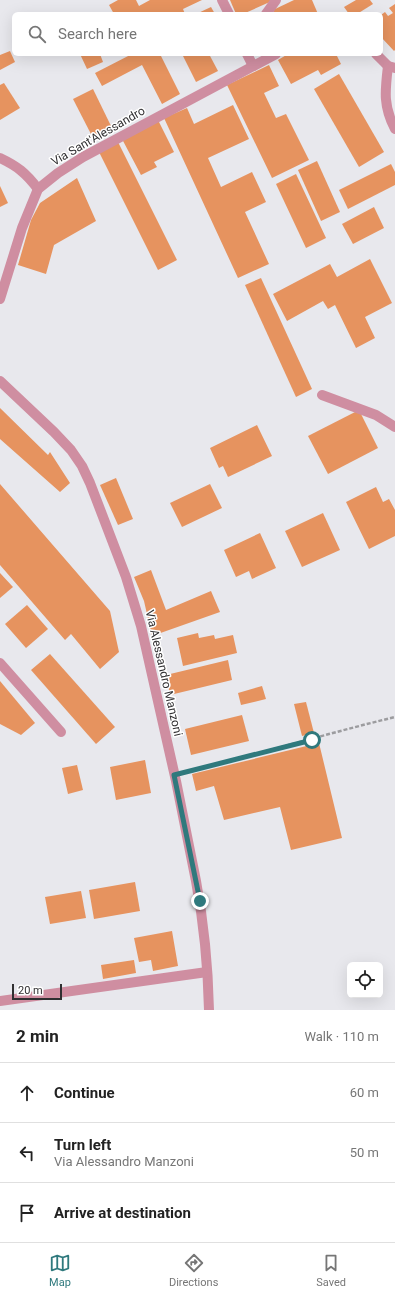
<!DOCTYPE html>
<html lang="en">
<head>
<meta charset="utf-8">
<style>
  body { margin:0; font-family:Roboto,sans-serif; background:#f6f6f6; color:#222 }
  .controls { position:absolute; right:12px; bottom:12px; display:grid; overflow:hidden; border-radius:6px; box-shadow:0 4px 16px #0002 }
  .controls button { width:36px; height:36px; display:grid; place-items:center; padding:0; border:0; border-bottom:1px solid #e0e0e0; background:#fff; color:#222; font:20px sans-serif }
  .scale { position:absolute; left:12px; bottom:10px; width:50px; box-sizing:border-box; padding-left:4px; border:2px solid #302f31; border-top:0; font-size:11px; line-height:14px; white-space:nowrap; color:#302f31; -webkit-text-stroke:3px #fff; paint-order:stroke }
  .stop { position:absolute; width:12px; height:12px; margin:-9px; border:3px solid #2f797d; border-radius:50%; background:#fff }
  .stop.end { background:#2f797d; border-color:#fff; box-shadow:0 1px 4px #0008 }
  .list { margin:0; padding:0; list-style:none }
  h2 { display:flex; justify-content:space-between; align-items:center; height:52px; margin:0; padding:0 16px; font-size:17px }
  h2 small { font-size:13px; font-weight:400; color:#767676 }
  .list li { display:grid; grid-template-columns:26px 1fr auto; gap:12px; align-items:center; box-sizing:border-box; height:60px; padding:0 16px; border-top:1px solid #e0e0e0 }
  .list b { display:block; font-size:15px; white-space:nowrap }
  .list p { margin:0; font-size:13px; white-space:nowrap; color:#767676 }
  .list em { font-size:13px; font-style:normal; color:#767676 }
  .icon { flex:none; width:22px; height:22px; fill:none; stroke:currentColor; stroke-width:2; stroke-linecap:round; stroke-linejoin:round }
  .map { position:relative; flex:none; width:395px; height:1010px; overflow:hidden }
  .search { position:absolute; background:#fff; box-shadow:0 4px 16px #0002; left:12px; right:12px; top:12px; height:44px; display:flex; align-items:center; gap:10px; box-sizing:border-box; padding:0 14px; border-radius:6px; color:#767676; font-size:15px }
  .sheet { height:232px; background:#fff }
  nav { display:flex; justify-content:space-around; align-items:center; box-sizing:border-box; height:56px; border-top:1px solid #e0e0e0; background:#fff; font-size:11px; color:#767676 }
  nav a { display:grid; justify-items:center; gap:2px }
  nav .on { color:#2f797d }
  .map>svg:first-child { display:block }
  .building { fill:#e6935f }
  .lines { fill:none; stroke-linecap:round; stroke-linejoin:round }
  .path { stroke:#9c9c9f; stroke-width:2.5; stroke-dasharray:4 2; stroke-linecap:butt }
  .minor { stroke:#cf8ea1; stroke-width:10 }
  .route { stroke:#2f797d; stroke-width:5 }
  .labels { text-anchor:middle; stroke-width:3; stroke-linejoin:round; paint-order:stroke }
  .street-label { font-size:12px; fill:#302f31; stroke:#fff }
</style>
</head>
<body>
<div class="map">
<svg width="395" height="1010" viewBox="0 0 395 1010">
  <rect width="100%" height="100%" fill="#e8e8ed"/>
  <g class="building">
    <polygon points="118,0 136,0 139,6 150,0 202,0 183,9 185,14 114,14 109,5"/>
    <polygon points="230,0 271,0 272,1 243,14 236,14"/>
    <polygon points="294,0 312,0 318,14 275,14 273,10"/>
    <polygon points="356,0 370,0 373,4 357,14 349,14 344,7"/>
    <polygon points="395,4 395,50 394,51 381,37 381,15 385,12 388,16 393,13 389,8"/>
    <polygon points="211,7 215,14 196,14"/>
    <polygon points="10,51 15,62 0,70 0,55"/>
    <polygon points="80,54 100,54 103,62 87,69"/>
    <polygon points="132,54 160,54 180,94 162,104 142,65 102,86 95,73"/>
    <polygon points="182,54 209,54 218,71 196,82"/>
    <polygon points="288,54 336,54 341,64 321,75 318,70 291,84 278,60"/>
    <polygon points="269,65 279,86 264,93 276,118 286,114 309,160 272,178 227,85"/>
    <polygon points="339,74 384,152 359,167 314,89"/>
    <polygon points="4,83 20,108 0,120 0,85"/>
    <polygon points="93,89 112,128 93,138 73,99"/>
    <polygon points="233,105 249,139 208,158 221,187 252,172 266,202 245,212 269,264 238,278 164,118 187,108 194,124"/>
    <polygon points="158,120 174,152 154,162 157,167 141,175 122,139"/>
    <polygon points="118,142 177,260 158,270 99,152"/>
    <polygon points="317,161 340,212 321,221 298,170"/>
    <polygon points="391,164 395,172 395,185 348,209 339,190"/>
    <polygon points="296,174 326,238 306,248 276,184"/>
    <polygon points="77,178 96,221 54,245 46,274 18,265 31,220 40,203"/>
    <polygon points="0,186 8,203 0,207"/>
    <polygon points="374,207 384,228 353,244 342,224"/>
    <polygon points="370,259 392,303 365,317 375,338 356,348 335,305 328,309 323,301 287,321 273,294 330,264 337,277"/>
    <polygon points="261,278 312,389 296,397 245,285"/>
    <polygon points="0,408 48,455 50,452 70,483 60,492 0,439"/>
    <polygon points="359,410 378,448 328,474 308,436"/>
    <polygon points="257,425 272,456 228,477 223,466 219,468 210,448"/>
    <polygon points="116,478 133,519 118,525 100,485"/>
    <polygon points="0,484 110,611 119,652 100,669 71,634 65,640 0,565"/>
    <polygon points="210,484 222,508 182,527 170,503"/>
    <polygon points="376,487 383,502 389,499 395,510 395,536 369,549 346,502"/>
    <polygon points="323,513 340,550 302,567 285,531"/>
    <polygon points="260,533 276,568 252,579 249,571 236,577 224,550"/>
    <polygon points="151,570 166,610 211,591 220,612 152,636 144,601 134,577"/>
    <polygon points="0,573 13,587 0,598"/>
    <polygon points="27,605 48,629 26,648 5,624"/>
    <polygon points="198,633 199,638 214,635 215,639 233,635 237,653 183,666 177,638"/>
    <polygon points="50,654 115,727 96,744 31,670"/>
    <polygon points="228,660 232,680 170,695 166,675"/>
    <polygon points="0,681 35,723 21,735 0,724"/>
    <polygon points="262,686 266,699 241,705 238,693"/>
    <polygon points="306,702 314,733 302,736 294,704"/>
    <polygon points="242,715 249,741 191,755 185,729"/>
    <polygon points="319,743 342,838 291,850 280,807 224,820 214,786 196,791 192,774"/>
    <polygon points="145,760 151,793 116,800 110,767"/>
    <polygon points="77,765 83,790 68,794 62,768"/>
    <polygon points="135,882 140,911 94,919 89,890"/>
    <polygon points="81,891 86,918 50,924 45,897"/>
    <polygon points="172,931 178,966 153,971 151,960 139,962 134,938"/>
    <polygon points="134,960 136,973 103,979 101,965"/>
  </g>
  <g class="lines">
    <path class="path" d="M187,772c69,-17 138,-38 208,-55"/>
    <g class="minor">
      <polyline points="222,0 229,14"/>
      <polyline points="266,14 276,0"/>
      <polyline points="247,54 253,66"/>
      <polyline points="376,54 388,66 395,68"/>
      <path d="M388,66c-3,25 -5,40 7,63"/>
      <path d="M0,158c17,8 26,15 38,31"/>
      <polyline points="0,299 22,228 38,189 58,173 83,157 276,54"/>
      <path d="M0,381l54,51 17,18 11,16 8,17 36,94 15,49 35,155 20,100c8,43 12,85 13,129"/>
      <polyline points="322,395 376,415 395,427"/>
      <polyline points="0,663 61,732"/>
      <polyline points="0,1001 207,972"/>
    </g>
  </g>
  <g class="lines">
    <polyline class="route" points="200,901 174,775 312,740"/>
  </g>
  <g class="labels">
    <g class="street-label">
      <text transform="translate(98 136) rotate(-30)" y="4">Via Sant'Alessandro</text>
      <text transform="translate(164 673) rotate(77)" y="4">Via Alessandro Manzoni</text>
    </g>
  </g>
</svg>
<div class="controls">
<button><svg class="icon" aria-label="locate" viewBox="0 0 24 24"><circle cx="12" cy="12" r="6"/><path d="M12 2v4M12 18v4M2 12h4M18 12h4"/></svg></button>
</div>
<div class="scale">20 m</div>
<div class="stop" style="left:312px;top:740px"></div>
<div class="stop end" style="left:200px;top:901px"></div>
<div class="search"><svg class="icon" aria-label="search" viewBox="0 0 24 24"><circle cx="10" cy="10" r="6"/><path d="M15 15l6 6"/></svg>Search here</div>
</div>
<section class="sheet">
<h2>2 min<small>Walk · 110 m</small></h2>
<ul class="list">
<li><svg class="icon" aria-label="ahead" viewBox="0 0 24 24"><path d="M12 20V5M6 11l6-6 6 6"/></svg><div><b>Continue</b></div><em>60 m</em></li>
<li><svg class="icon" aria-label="left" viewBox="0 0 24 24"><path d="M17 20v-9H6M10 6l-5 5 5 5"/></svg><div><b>Turn left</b><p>Via Alessandro Manzoni</p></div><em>50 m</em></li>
<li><svg class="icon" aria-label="arrive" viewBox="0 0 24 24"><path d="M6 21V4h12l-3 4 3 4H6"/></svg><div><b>Arrive at destination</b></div></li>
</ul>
</section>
<nav>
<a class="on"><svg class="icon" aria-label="map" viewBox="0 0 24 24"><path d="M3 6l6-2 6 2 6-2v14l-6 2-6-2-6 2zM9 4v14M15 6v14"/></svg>Map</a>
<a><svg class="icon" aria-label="directions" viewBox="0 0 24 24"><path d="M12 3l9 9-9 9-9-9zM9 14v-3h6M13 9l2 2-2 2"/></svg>Directions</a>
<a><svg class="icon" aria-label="saved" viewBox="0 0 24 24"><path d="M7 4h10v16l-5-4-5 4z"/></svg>Saved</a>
</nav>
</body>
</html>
